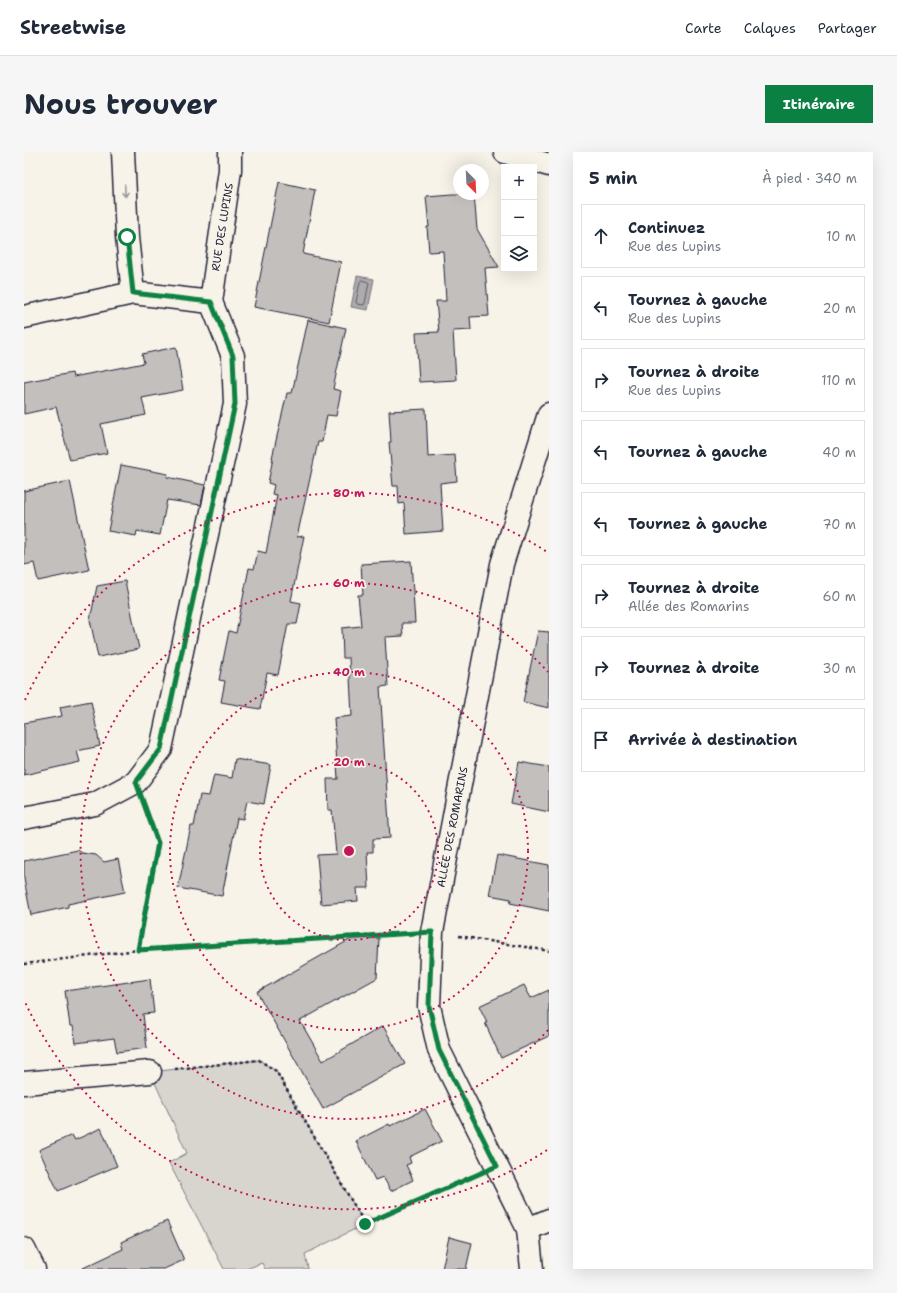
<!DOCTYPE html>
<html lang="fr">
<head>
<meta charset="utf-8">
<style>
  body { margin:0; font-family:"Shantell Sans",sans-serif; background:#f6f6f7; color:#1f2937 }
  .controls { position:absolute; right:12px; top:12px; display:grid; overflow:hidden; border-radius:0px; box-shadow:0 4px 16px #0002 }
  .controls button { width:36px; height:36px; display:grid; place-items:center; padding:0; border:0; border-bottom:1px solid #e0e1e3; background:#fff; color:#1f2937; font:20px sans-serif }
  .compass { position:absolute; left:429px; top:12px; width:36px; height:36px; border-radius:50%; background:#fff; box-shadow:0 4px 16px #0002; rotate:156deg }
  .stop { position:absolute; width:12px; height:12px; margin:-9px; border:3px solid #0b8043; border-radius:50%; background:#fff }
  .stop.end { background:#0b8043; border-color:#fff; box-shadow:0 1px 4px #0008 }
  .list { margin:0; padding:0; list-style:none }
  h2 { display:flex; justify-content:space-between; align-items:center; height:52px; margin:0; padding:0 16px; font-size:17px }
  h2 small { font-size:13px; font-weight:400; color:#747a83 }
  .list li { display:grid; grid-template-columns:26px 1fr auto; gap:12px; align-items:center; box-sizing:border-box; height:64px; margin:0 8px 8px; padding:0 8px; border:1px solid #e0e1e3; border-radius:0px }
  .list b { display:block; font-size:15px; white-space:nowrap }
  .list p { margin:0; font-size:13px; white-space:nowrap; color:#747a83 }
  .list em { font-size:13px; font-style:normal; color:#747a83 }
  .icon { flex:none; width:22px; height:22px; fill:none; stroke:currentColor; stroke-width:2; stroke-linecap:round; stroke-linejoin:round }
  .map { position:relative; flex:none; width:525px; height:1117px; overflow:hidden; border-radius:0px }
  header { display:flex; align-items:center; gap:24px; box-sizing:border-box; height:56px; padding:0 20px; background:#fff; border-bottom:1px solid #e0e1e3 }
  header strong { font-size:19px }
  nav { display:flex; gap:22px; margin-inline-start:auto; font-size:14px }
  .intro { display:flex; align-items:center; justify-content:space-between; box-sizing:border-box; height:96px; padding:0 24px }
  h1 { margin:0; font-size:28px }
  .button { padding:10px 18px; border-radius:0px; background:#0b8043; color:#fff; font-size:14px; font-weight:700 }
  main { display:flex; gap:24px; padding:0 24px }
  aside { flex:1; background:#fff; border-radius:0px; box-shadow:0 4px 16px #0002 }
  .map>svg:first-child { display:block }
  .green { fill:#d8d5cf; stroke:#7d7c85 }
  .water { fill:#aeabad; stroke:#76747f }
  .lines { fill:none; stroke-linecap:round; stroke-linejoin:round }
  .shore { stroke:#5a5969; stroke-width:1 }
  .building { fill:#c2bfbd; stroke:#22223b }
  .minor-casing { stroke:#22223b; stroke-width:25 }
  .path { stroke:#22223b; stroke-width:2.5; stroke-dasharray:3 3; stroke-linecap:butt }
  .minor { stroke:#f7f3e8; stroke-width:22 }
  .oneway { stroke:#97959a }
  .route { stroke:#0b8043; stroke-width:5 }
  .ring { fill:none; stroke:#c2185b; stroke-width:2; stroke-dasharray:2 4 }
  .labels { text-anchor:middle; stroke-width:3.5; stroke-linejoin:round; paint-order:stroke }
  .street-label { font-size:11px; fill:#22223b; stroke:#f7f3e8 }
  .centre { fill:#c2185b; stroke:#f7f3e8; stroke-width:2 }
  .ring-label { font-size:12px; text-anchor:middle; font-weight:bold; fill:#c2185b; stroke:#f7f3e8; stroke-width:3.5; stroke-linejoin:round; paint-order:stroke }
</style>
</head>
<body>
<header>
<strong>Streetwise</strong>
<nav><a>Carte</a><a>Calques</a><a>Partager</a></nav>
</header>
<div class="intro"><h1>Nous trouver</h1><a class="button">Itinéraire</a></div>
<main>
<div class="map">
<svg width="525" height="1117" viewBox="0 0 525 1117">
  <rect width="100%" height="100%" fill="#f7f3e8"/>
  <filter id="ink" filterUnits="userSpaceOnUse"><feTurbulence type="fractalNoise" baseFrequency=".025" numOctaves="2"/><feDisplacementMap in="SourceGraphic" scale="8" xChannelSelector="R" yChannelSelector="G"/><feConvolveMatrix kernelMatrix="1 2 1 2 8 2 1 2 1" color-interpolation-filters="sRGB"/></filter>
  <g filter="url(#ink)">
    <polygon class="green" points="235,908 252,919 341,1072 281,1102 284,1117 241,1117 238,1111 222,1117 200,1117 145,1011 163,1001 126,920"/>
    <polygon class="water" points="333,124 350,127 344,158 327,155"/>
    <g class="lines">
      <polygon class="shore" points="338,128 344,130 345,131 341,151 340,153 333,152 332,150 336,130"/>
    </g>
    <g class="building">
      <polygon points="255,30 291,38 279,102 317,110 305,170 230,155"/>
      <polygon points="428,42 450,42 453,77 475,115 461,116 465,164 446,165 447,178 429,179 432,228 395,230 392,181 415,180 412,149 422,149 419,99 405,100 403,75 405,75 402,44"/>
      <polygon points="284,168 322,176 309,237 317,239 312,264 303,263 298,290 294,290 273,385 280,384 267,449 277,451 273,472 264,472 254,523 243,521 236,557 197,550 201,529 195,528 205,479 212,481 225,416 230,417 234,399 242,401 253,343 248,342 250,333 244,331 249,306 248,306 263,241 268,241"/>
      <polygon points="152,195 159,238 118,246 122,263 77,272 83,301 46,308 32,255 0,262 0,230 48,221 49,225 120,211 118,202"/>
      <polygon points="402,257 404,305 431,303 433,329 416,331 419,379 382,382 380,351 375,352 374,334 369,334 365,290 367,290 365,259"/>
      <polygon points="97,313 144,322 143,325 181,333 177,353 143,348 136,383 113,379 112,384 84,379"/>
      <polygon points="46,329 65,418 14,429 10,411 0,413 0,339"/>
      <polygon points="387,409 391,471 378,471 379,484 361,485 364,534 356,535 366,686 349,687 349,700 343,700 345,736 333,736 334,749 297,752 293,703 312,702 308,658 304,658 303,627 314,627 310,566 328,564 325,506 319,506 318,476 337,474 334,443 339,443 337,412"/>
      <polygon points="101,429 115,497 74,505 66,468 73,434"/>
      <polygon points="514,479 525,480 525,556 499,550"/>
      <polygon points="67,549 76,594 53,599 56,610 0,623 0,571 38,564 36,555"/>
      <polygon points="211,607 247,613 240,652 223,649 219,667 213,666 198,744 154,736 167,674 170,674 176,643 185,644 190,623 208,626"/>
      <polygon points="495,610 525,615 525,660 487,652"/>
      <polygon points="54,698 58,701 72,703 80,710 94,707 101,740 44,752 44,755 7,763 0,727 0,709"/>
      <polygon points="473,703 525,713 525,759 486,751 487,747 465,743"/>
      <polygon points="355,786 353,826 276,869 299,909 359,874 381,912 299,957 233,840 327,787"/>
      <polygon points="126,827 130,861 119,862 123,896 93,900 90,886 52,891 49,874 46,874 41,839"/>
      <polygon points="500,833 507,846 525,838 525,884 477,906 461,871 463,870 455,854"/>
      <polygon points="401,957 418,989 385,1005 387,1011 382,1013 389,1028 367,1039 359,1025 351,1028 332,989 365,972 366,974"/>
      <polygon points="77,976 93,1014 34,1039 15,998 48,983 51,988"/>
      <polygon points="143,1069 160,1108 140,1117 57,1117 99,1097 97,1090"/>
      <polygon points="425,1085 448,1091 442,1117 418,1117"/>
    </g>
    <g class="lines">
      <defs>
        <g id="minor">
          <polyline points="99,0 103,85 109,141 187,150 206,18 206,0"/>
          <polyline points="481,0 525,13"/>
          <polyline points="0,165 109,141"/>
          <polyline points="0,666 71,652 112,630 137,597 211,252 209,204 187,150"/>
          <polyline points="0,931 126,920"/>
          <polyline points="504,1077 525,1068"/>
          <polyline points="0,1097 10,1117"/>
          <polyline points="508,1117 504,1077 415,898 405,854 408,780 478,412 525,262"/>
        </g>
      </defs>
      <use href="#minor" class="minor-casing"/>
      <g class="path">
        <polyline points="435,784 525,799"/>
        <polyline points="114,798 134,691 121,655"/>
        <polyline points="0,812 114,798 382,781"/>
        <polyline points="151,917 235,908 252,919 341,1072 448,1025"/>
      </g>
      <use href="#minor" class="minor"/>
    </g>
    <defs><path id="oneway-shaft" d="M-6 0H5M1.5-3L5.5 0L1.5 3" fill="none" stroke-width="1.6" stroke-linecap="round" stroke-linejoin="round"/></defs>
    <use class="oneway" href="#oneway-shaft" transform="translate(101 39) rotate(87)"/>
  </g>
  <g class="lines" filter="url(#ink)">
    <polyline class="route" points="103,85 109,141 187,150 209,204 211,252 137,597 112,630 134,691 114,798 408,780 405,854 415,898 473,1014 341,1072"/>
  </g>
  <g class="ring">
    <circle cx="325" cy="699" r="89"/>
    <circle cx="325" cy="699" r="179"/>
    <path d="M524 878A268 268 0 1 1 524 520"/>
    <path d="M523 998A358 358 0 0 1 1 850M1 548A358 358 0 0 1 523 400"/>
  </g>
  <g class="labels">
    <g class="street-label">
      <text transform="translate(198 75) rotate(-81)" y="4">RUE DES LUPINS</text>
      <text transform="translate(428 675) rotate(-79)" y="4">ALLÉE DES ROMARINS</text>
    </g>
  </g>
  <circle cx="325" cy="699" r="6" class="centre"/>
  <g class="ring-label">
    <text x="325" y="345">80 m</text>
    <text x="325" y="435">60 m</text>
    <text x="325" y="524">40 m</text>
    <text x="325" y="614">20 m</text>
  </g>
</svg>
<div class="controls">
<button>+</button>
<button>−</button>
<button><svg class="icon" aria-label="layers" viewBox="0 0 24 24"><path d="M12 4l9 5-9 5-9-5zM3 14l9 5 9-5"/></svg></button>
</div>
<svg class="compass" viewBox="-18 -18 36 36"><path d="M0-13l5 13h-10z" fill="#e53935"/><path d="M0 13l5-13h-10z" fill="#747a83"/></svg>
<div class="stop" style="left:103px;top:85px"></div>
<div class="stop end" style="left:341px;top:1072px"></div>
</div>
<aside>
<h2>5 min<small>À pied · 340 m</small></h2>
<ul class="list">
<li><svg class="icon" aria-label="ahead" viewBox="0 0 24 24"><path d="M12 20V5M6 11l6-6 6 6"/></svg><div><b>Continuez</b><p>Rue des Lupins</p></div><em>10 m</em></li>
<li><svg class="icon" aria-label="left" viewBox="0 0 24 24"><path d="M17 20v-9H6M10 6l-5 5 5 5"/></svg><div><b>Tournez à gauche</b><p>Rue des Lupins</p></div><em>20 m</em></li>
<li><svg class="icon" aria-label="right" viewBox="0 0 24 24"><path d="M7 20v-9h11M14 6l5 5-5 5"/></svg><div><b>Tournez à droite</b><p>Rue des Lupins</p></div><em>110 m</em></li>
<li><svg class="icon" aria-label="left" viewBox="0 0 24 24"><path d="M17 20v-9H6M10 6l-5 5 5 5"/></svg><div><b>Tournez à gauche</b></div><em>40 m</em></li>
<li><svg class="icon" aria-label="left" viewBox="0 0 24 24"><path d="M17 20v-9H6M10 6l-5 5 5 5"/></svg><div><b>Tournez à gauche</b></div><em>70 m</em></li>
<li><svg class="icon" aria-label="right" viewBox="0 0 24 24"><path d="M7 20v-9h11M14 6l5 5-5 5"/></svg><div><b>Tournez à droite</b><p>Allée des Romarins</p></div><em>60 m</em></li>
<li><svg class="icon" aria-label="right" viewBox="0 0 24 24"><path d="M7 20v-9h11M14 6l5 5-5 5"/></svg><div><b>Tournez à droite</b></div><em>30 m</em></li>
<li><svg class="icon" aria-label="arrive" viewBox="0 0 24 24"><path d="M6 21V4h12l-3 4 3 4H6"/></svg><div><b>Arrivée à destination</b></div></li>
</ul>
</aside>
</main>
</body>
</html>
